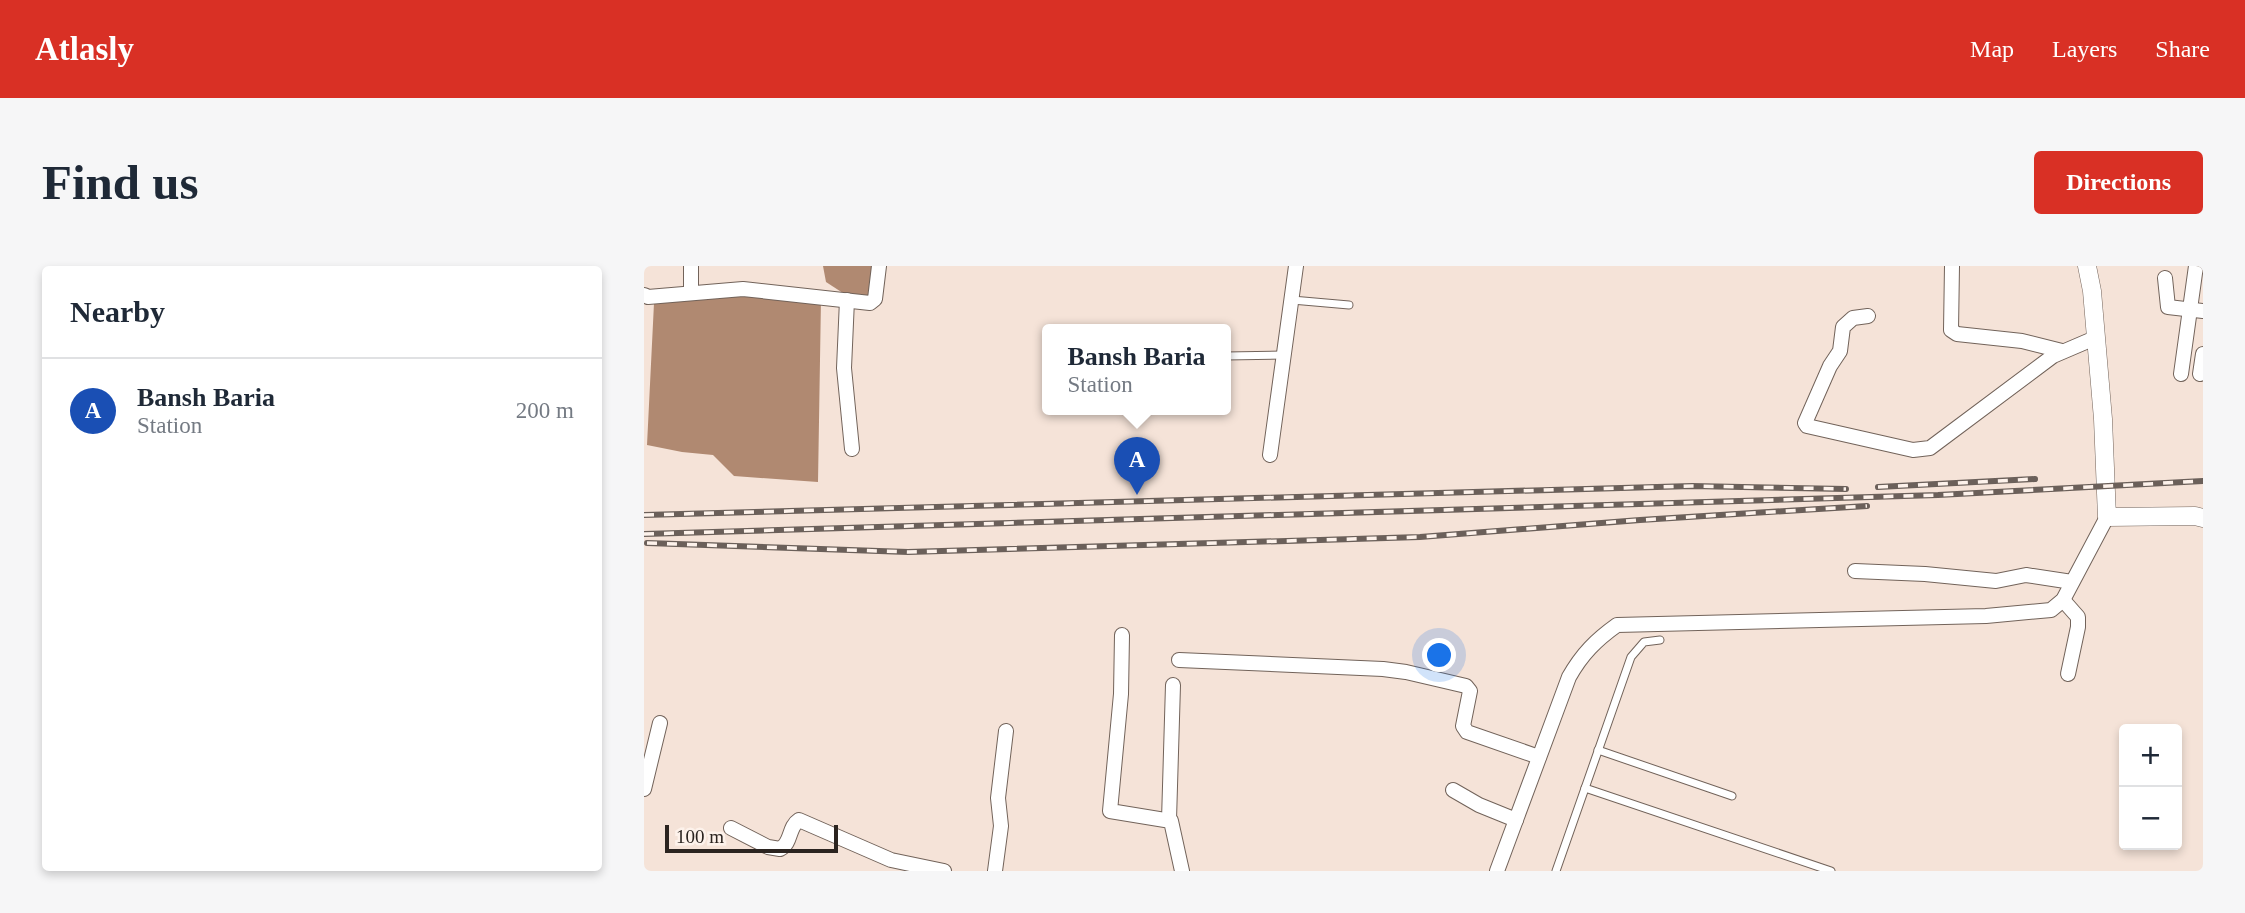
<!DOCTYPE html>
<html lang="en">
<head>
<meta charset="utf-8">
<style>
  body { margin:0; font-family:"Times New Roman",serif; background:#f6f6f7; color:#1f2937 }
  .controls { position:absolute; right:21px; bottom:21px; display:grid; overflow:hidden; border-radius:7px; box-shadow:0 4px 10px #0003 }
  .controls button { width:63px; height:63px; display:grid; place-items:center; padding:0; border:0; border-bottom:2px solid #e0e1e3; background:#fff; color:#1f2937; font:35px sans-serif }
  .scale { position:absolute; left:21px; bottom:18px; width:173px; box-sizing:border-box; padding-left:7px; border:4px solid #2b2420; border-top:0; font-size:19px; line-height:24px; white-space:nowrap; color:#2b2420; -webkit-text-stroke:5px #fdf2eb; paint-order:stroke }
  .you { position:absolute; left:796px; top:390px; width:24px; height:24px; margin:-18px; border:5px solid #fff; border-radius:50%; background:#1a73e8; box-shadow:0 0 0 10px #1a73e833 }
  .badge { display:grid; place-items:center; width:46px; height:46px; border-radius:50%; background:#d93025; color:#fff; font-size:23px; font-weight:700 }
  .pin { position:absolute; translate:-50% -58px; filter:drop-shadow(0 2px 4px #0008) }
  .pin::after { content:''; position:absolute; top:37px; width:24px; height:21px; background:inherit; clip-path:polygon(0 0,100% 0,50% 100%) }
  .popup { position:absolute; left:398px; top:58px; width:189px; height:91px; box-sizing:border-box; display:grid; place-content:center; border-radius:7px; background:#fff; filter:drop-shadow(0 2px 5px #0005); font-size:23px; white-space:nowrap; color:#747a83 }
  .popup b { font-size:26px; color:#1f2937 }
  .popup::after { content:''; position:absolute; left:50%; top:100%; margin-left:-14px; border:14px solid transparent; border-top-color:#fff }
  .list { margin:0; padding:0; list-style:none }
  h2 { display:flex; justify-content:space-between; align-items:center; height:91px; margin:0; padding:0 28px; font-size:30px }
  h2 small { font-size:23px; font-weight:400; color:#747a83 }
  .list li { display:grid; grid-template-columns:46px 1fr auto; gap:21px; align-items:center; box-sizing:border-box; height:105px; padding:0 28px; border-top:2px solid #e0e1e3 }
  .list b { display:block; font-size:26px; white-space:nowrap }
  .list p { margin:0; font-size:23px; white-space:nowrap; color:#747a83 }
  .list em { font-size:23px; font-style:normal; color:#747a83 }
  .map { position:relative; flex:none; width:1559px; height:605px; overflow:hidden; border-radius:7px }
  header { display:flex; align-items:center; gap:42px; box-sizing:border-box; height:98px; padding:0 35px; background:#d93025; color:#fff }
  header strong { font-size:33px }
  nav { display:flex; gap:38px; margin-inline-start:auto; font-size:24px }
  .intro { display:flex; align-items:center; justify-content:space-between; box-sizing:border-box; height:168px; padding:0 42px }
  h1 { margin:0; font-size:49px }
  .button { padding:18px 32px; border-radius:7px; background:#d93025; color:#fff; font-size:24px; font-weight:700 }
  main { display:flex; gap:42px; padding:0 42px }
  aside { flex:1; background:#fff; border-radius:7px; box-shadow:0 4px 10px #0003 }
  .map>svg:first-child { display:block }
  .water { fill:#b08971 }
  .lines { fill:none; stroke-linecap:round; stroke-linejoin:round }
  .service-casing { stroke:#72635a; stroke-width:9 }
  .minor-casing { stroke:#72635a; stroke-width:16 }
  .tertiary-casing { stroke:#72635a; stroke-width:19 }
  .service { stroke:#fff; stroke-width:7 }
  .minor { stroke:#fff; stroke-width:14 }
  .tertiary { stroke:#fff; stroke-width:18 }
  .rail-casing { stroke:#6b605a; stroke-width:6 }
  .rail { stroke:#fdf2eb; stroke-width:3.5; stroke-dasharray:10; stroke-linecap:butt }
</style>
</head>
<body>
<header>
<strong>Atlasly</strong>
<nav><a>Map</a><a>Layers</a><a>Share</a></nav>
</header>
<div class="intro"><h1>Find us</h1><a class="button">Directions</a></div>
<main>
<aside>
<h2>Nearby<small></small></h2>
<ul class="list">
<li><span class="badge" style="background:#1a4fb4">A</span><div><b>Bansh Baria</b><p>Station</p></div><em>200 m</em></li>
</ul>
</aside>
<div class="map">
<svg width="1559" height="605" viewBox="0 0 1559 605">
  <rect width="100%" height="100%" fill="#f5e3d8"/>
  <g class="water">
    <polygon points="179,0 231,0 227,29 202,29 182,16"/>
    <polygon points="81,27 177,33 174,216 90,210 69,189 38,186 3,179 10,37"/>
  </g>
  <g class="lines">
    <defs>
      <g id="service">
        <polyline points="648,34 705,39"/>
        <polyline points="582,90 640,89"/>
        <polyline points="954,484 1088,530"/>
        <polyline points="941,522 1187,605"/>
        <polyline points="912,605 987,391 1000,376 1016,374"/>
      </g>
      <g id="minor">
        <polyline points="47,0 47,26"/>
        <polyline points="1308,0 1307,64 1313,68 1378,75 1418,85"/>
        <polyline points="1521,12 1524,41 1559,45"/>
        <polyline points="0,29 4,31 99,23 226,37 231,33 235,0"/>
        <polyline points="203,34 200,102 208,183"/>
        <polyline points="1224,50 1209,52 1199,61 1196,85 1186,100 1161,157 1163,160 1269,184 1286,182 1409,90 1451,72"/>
        <polyline points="1537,108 1552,0"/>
        <polyline points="1556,108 1559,88"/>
        <polyline points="626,189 652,0"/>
        <polyline points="1211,305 1281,308 1352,315 1382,309 1428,316"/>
        <polyline points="1419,334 1434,351 1434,361 1424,408"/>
        <polyline points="478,369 477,428 466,545 527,555 538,605"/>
        <polyline points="535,394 739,403 762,406 822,420 826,425 819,460 823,466 895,491"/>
        <polyline points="0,523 16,457"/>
        <polyline points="809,524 835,539 872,554"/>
        <polyline points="525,554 529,419"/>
        <path d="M87,562l37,19 12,2c12,-6 8,-22 19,-29l92,40 53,11"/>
        <polyline points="351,605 357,560 354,532 362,465"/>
        <path d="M853,605l72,-194c13,-23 27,-37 48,-52l369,-9 65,-6 12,-10 44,-83"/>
      </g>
      <polyline id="tertiary" points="1443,0 1448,25 1459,153 1463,251 1551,250 1559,252"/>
    </defs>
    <use href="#service" class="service-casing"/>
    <use href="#minor" class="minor-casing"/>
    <use href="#tertiary" class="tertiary-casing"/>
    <use href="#service" class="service"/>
    <use href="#minor" class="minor"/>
    <use href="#tertiary" class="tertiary"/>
    <defs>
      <g id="rail">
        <polyline points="1234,221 1391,213"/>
        <polyline points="0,249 1048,220 1202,223"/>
        <polyline points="0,268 1294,229 1559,215"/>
        <polyline points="3,277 264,286 776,271 996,254 1223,240"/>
      </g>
    </defs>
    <use href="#rail" class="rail-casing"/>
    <use href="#rail" class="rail"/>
  </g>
</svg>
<div class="controls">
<button>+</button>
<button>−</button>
</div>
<div class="scale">100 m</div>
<div class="you"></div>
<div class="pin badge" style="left:493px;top:229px;background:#1a4fb4">A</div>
<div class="popup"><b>Bansh Baria</b>Station</div>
</div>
</main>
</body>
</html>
